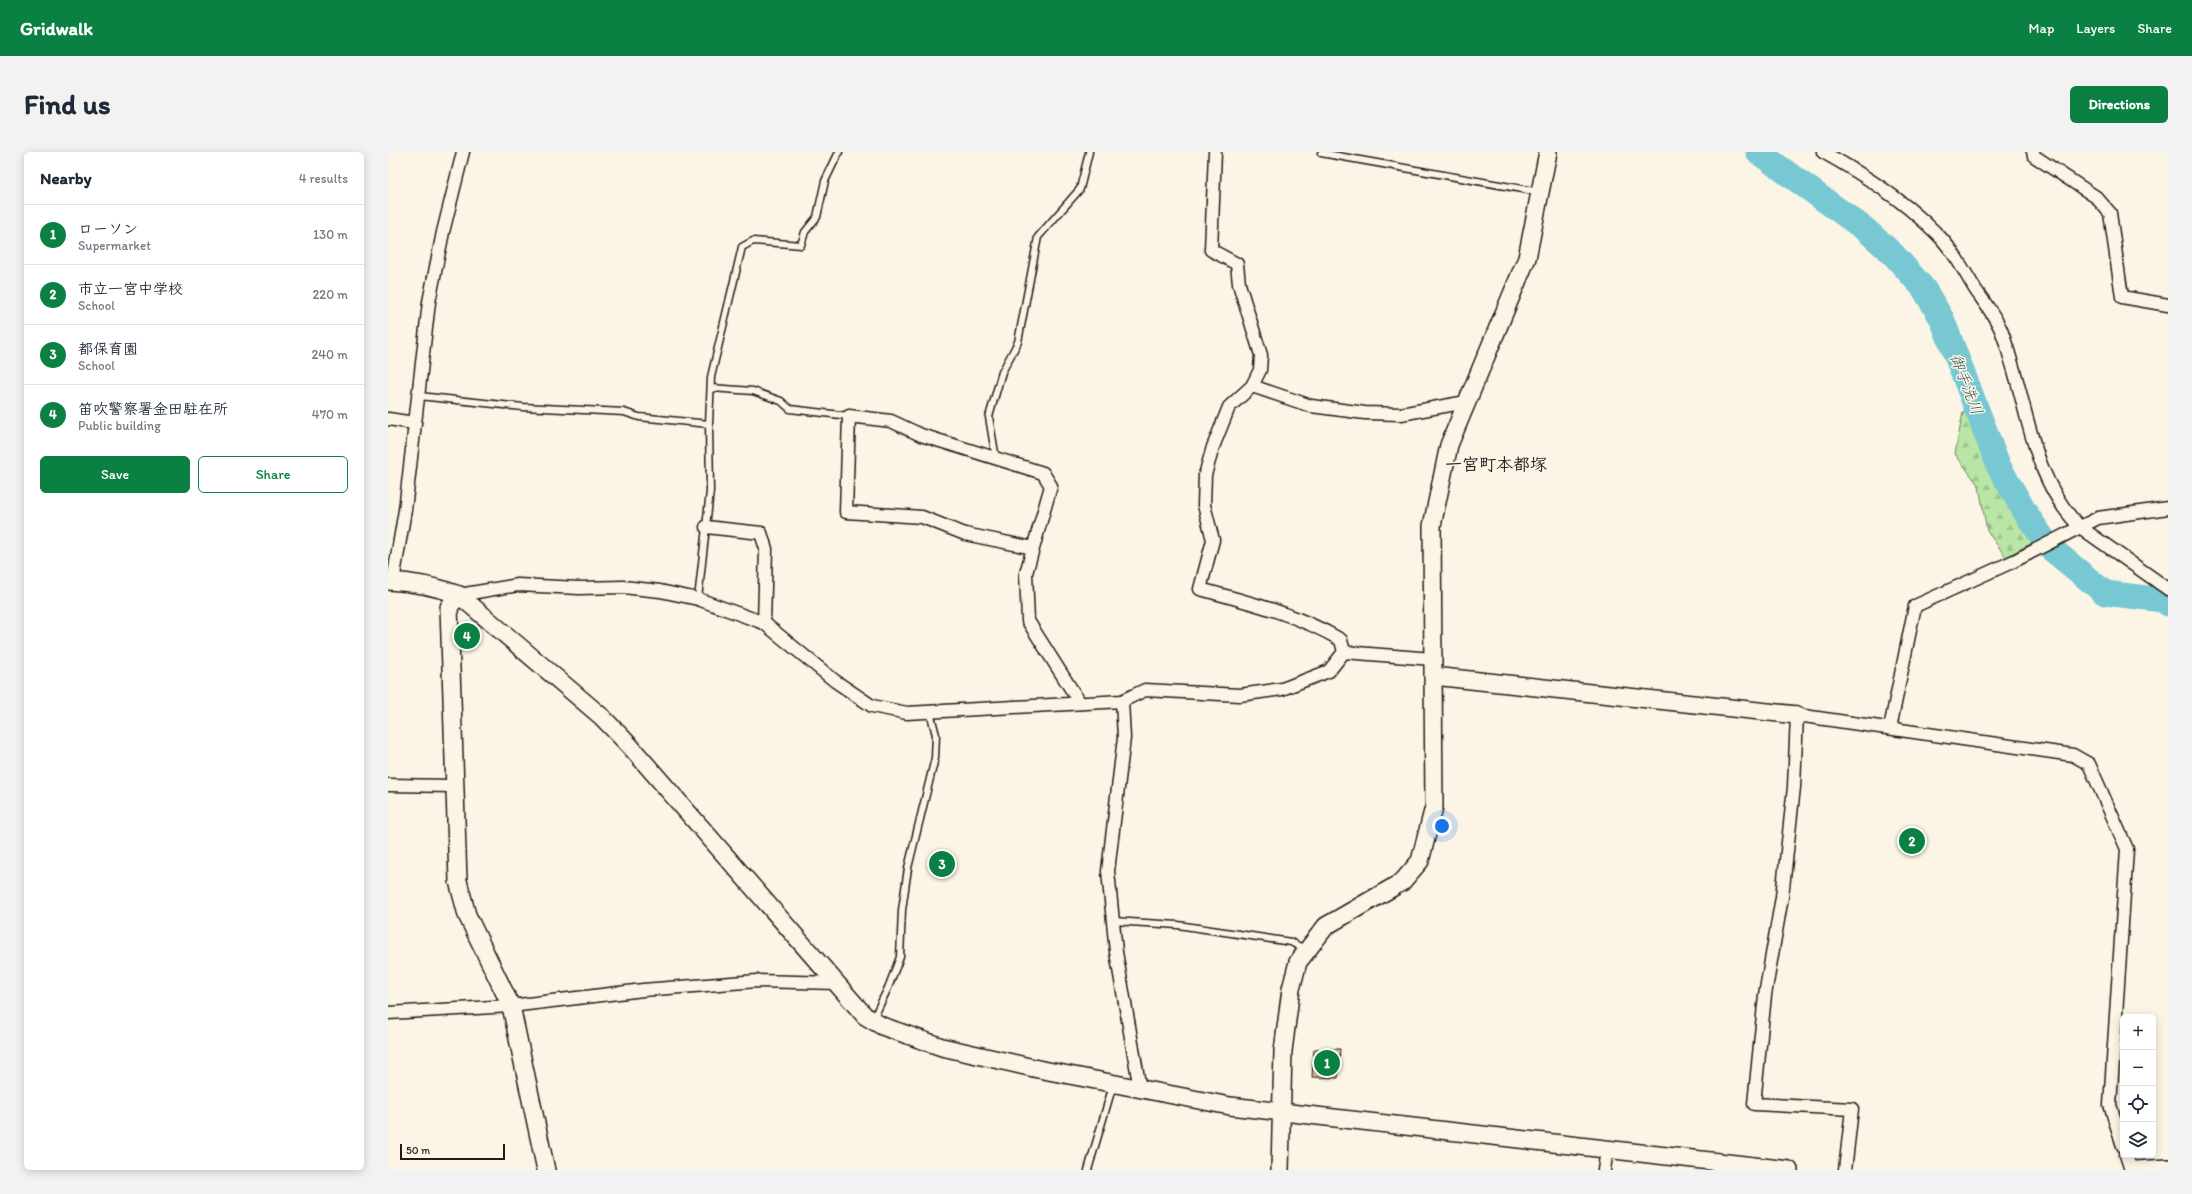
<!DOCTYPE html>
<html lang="en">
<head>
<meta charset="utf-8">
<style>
  body { margin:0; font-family:Itim,"Klee One",sans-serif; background:#f2f2f3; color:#1f2937 }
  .controls { position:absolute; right:12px; bottom:12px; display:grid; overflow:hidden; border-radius:6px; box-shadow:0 2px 10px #0003 }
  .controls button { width:36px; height:36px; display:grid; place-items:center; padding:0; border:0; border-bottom:1px solid #e0e1e3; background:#fff; color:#1f2937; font:20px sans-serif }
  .scale { position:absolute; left:12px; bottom:10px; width:105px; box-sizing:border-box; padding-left:4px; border:2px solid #1c1c1c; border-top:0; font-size:11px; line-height:14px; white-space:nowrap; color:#1c1c1c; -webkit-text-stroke:3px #fcf5e5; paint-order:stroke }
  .you { position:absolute; left:1054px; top:674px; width:14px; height:14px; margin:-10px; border:3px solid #fff; border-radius:50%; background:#1a73e8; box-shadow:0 0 0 6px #1a73e833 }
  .badge { display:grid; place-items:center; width:26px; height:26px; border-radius:50%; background:#0b8043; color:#fff; font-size:13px; font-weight:700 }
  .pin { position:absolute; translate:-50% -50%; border:2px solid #fff; box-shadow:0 1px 4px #0006 }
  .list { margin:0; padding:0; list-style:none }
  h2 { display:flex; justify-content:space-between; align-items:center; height:52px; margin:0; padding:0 16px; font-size:17px }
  h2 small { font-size:13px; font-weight:400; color:#747a83 }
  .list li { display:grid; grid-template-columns:26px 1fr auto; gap:12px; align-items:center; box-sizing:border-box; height:60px; padding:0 16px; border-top:1px solid #e0e1e3 }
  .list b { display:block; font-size:15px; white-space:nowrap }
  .list p { margin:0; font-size:13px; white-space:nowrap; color:#747a83 }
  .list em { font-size:13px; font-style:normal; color:#747a83 }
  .actions { display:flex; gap:8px; padding:12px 16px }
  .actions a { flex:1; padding:9px 0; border:1px solid #0b8043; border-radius:6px; text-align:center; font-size:14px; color:#0b8043 }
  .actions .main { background:#0b8043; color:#fff }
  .icon { flex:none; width:22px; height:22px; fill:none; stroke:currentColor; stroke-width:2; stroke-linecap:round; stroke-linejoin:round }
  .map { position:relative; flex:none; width:1780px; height:1018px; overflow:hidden; border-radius:6px }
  header { display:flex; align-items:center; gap:24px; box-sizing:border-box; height:56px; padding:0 20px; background:#0b8043; color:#fff }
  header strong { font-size:19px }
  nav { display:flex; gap:22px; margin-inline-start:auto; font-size:14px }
  .intro { display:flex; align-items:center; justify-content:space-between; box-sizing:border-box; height:96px; padding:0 24px }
  h1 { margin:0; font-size:28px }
  .button { padding:10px 18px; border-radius:6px; background:#0b8043; color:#fff; font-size:14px; font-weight:700 }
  main { display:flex; gap:24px; padding:0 24px }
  aside { flex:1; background:#fff; border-radius:6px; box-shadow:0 2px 10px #0003 }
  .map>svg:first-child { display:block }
  .forest { fill:url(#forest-firs); stroke:#6a8160 }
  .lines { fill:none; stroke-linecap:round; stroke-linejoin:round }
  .river { stroke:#77c8d2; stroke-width:25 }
  .building { fill:url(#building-hatch); stroke:#1c1c1c }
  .lane-casing { stroke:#1c1c1c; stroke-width:9 }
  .street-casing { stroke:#1c1c1c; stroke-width:15 }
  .secondary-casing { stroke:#1c1c1c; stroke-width:20 }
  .lane { stroke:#fcf5e5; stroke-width:6 }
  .street { stroke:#fcf5e5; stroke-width:12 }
  .secondary { stroke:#fcf5e5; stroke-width:17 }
  .labels { text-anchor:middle; stroke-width:3; stroke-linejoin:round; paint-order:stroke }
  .water-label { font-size:16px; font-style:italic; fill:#3c585c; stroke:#fcf5e5 }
  .quarter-label { font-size:17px; font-weight:bold; fill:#1c1c1c; stroke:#fcf5e5 }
</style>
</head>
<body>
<header>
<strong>Gridwalk</strong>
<nav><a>Map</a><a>Layers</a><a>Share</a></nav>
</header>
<div class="intro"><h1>Find us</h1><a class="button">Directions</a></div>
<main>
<aside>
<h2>Nearby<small>4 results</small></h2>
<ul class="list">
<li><span class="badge">1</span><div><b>ローソン</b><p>Supermarket</p></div><em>130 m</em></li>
<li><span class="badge">2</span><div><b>市立一宮中学校</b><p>School</p></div><em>220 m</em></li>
<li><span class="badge">3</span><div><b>都保育園</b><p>School</p></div><em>240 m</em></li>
<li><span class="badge">4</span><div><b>笛吹警察署金田駐在所</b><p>Public building</p></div><em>470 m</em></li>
</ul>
<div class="actions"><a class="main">Save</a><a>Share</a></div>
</aside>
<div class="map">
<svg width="1780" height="1018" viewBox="0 0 1780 1018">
  <defs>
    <pattern id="forest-firs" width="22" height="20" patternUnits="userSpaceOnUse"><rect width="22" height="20" fill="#b9e6a4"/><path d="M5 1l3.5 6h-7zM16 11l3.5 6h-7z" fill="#9ec58d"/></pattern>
    <pattern id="building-hatch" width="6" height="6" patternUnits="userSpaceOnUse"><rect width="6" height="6" fill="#edd0a1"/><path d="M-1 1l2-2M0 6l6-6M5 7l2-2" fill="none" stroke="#cbb28a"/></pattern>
  </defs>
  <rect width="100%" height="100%" fill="#fcf5e5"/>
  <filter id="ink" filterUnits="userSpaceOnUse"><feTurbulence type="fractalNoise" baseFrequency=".025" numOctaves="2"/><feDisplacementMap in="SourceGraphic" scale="8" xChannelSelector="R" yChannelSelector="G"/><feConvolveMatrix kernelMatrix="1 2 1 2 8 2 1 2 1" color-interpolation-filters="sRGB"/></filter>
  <g filter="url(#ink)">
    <polygon class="forest" points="1575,260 1584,263 1603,312 1640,378 1644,391 1618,405 1599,379 1591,334 1567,302"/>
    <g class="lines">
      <polyline class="river" points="1370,0 1478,78 1505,102 1536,137 1554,167 1611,315 1637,360 1661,395 1717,441 1775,448 1780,452"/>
    </g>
    <polygon class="building" points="926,897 952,897 950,926 924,925"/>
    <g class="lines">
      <defs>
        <g id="lane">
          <polyline points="933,1 1151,40"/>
          <polyline points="323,236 365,239 393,249 402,257 461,264"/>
          <polyline points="31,244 135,255 236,260 251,265 321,272"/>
          <polyline points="608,307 601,265 614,220 630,190 650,85 692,37 701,0"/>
          <polyline points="310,447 322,339 321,272 323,225 354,95 365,89 413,93 417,80 429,65 437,29 451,0"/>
          <polyline points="725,769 790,773 903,790 918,798"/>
          <polyline points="485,867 500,836 512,805 514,758 520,716 547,606 548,583 542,560"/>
          <polyline points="700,1018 725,933"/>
        </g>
        <g id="street">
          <path d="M827,0l-4,98 26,14 2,20 22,71 -1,15 -8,16 -23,21 -16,40 -8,28 -1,30 9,35 -13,49c48,13 97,25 141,51l3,12"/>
          <path d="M1435,0c41,23 79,47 112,80 17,16 28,37 40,57 9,13 20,27 26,41 5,12 8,25 12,37 17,56 23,116 67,160l88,62"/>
          <polyline points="1645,0 1646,4 1708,45 1722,61 1734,145 1780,153"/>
          <polyline points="864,234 923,254 977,261 1013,262 1078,250"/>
          <polyline points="0,267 26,271"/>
          <polyline points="318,375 373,381 378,397 376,471"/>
          <polyline points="645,396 577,382 534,365 458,360 461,264 503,269 533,283 655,321 663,334 638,421 640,469 692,551"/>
          <polyline points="5,429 17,358 41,150 55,80 75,0"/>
          <polyline points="71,443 130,433 191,436 235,435 272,439 310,447 376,471 447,529 484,554 519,561 734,549 757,538 852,543 894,537 941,519 956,500"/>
          <polyline points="956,500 1045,507"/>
          <polyline points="734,549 736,586 720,719 728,800 752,937"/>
          <polyline points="1502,576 1527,454 1626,409 1710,366 1780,356"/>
          <polyline points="0,633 65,634"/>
          <polyline points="0,861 123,854 255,838 369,829 448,831"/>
          <polyline points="1738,1003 1743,1018"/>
          <polyline points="1216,1018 1219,997"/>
          <polyline points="1457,1018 1464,957 1366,952 1377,843 1394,745 1406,635 1409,563 1685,603 1701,612 1739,697 1722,953 1735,994"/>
        </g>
        <g id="secondary">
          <path d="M0,429c25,1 47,5 71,14l143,122 28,29 235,270 17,10 60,21 96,22 192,37 559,64"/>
          <polyline points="71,443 61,455 70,729 79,763 123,854 158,1018"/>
          <polyline points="1045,524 1409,563"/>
          <polyline points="892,1018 895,899 903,837 910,810 938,774 1014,730 1032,709 1046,655 1044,374 1061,293 1139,106 1160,0"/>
          <polyline points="1748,1018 1780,1016"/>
        </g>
      </defs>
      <use href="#lane" class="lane-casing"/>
      <use href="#street" class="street-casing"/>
      <use href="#secondary" class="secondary-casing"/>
      <use href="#lane" class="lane"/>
      <use href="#street" class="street"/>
      <use href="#secondary" class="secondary"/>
    </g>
  </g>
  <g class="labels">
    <g class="water-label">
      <text transform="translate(1579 232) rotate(69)" y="6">御手洗川</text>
    </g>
    <g class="quarter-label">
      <text x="1108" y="318">一宮町本都塚</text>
    </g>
  </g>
</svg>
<div class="controls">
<button>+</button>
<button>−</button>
<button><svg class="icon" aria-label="locate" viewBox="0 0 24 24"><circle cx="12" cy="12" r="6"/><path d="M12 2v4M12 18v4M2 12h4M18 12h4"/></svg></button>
<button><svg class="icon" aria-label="layers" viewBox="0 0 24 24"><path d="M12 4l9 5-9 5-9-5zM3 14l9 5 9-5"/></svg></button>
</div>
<div class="scale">50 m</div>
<div class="you"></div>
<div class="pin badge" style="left:939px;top:911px">1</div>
<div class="pin badge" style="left:1524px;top:689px">2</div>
<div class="pin badge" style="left:554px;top:712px">3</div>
<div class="pin badge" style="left:79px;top:484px">4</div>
</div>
</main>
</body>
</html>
